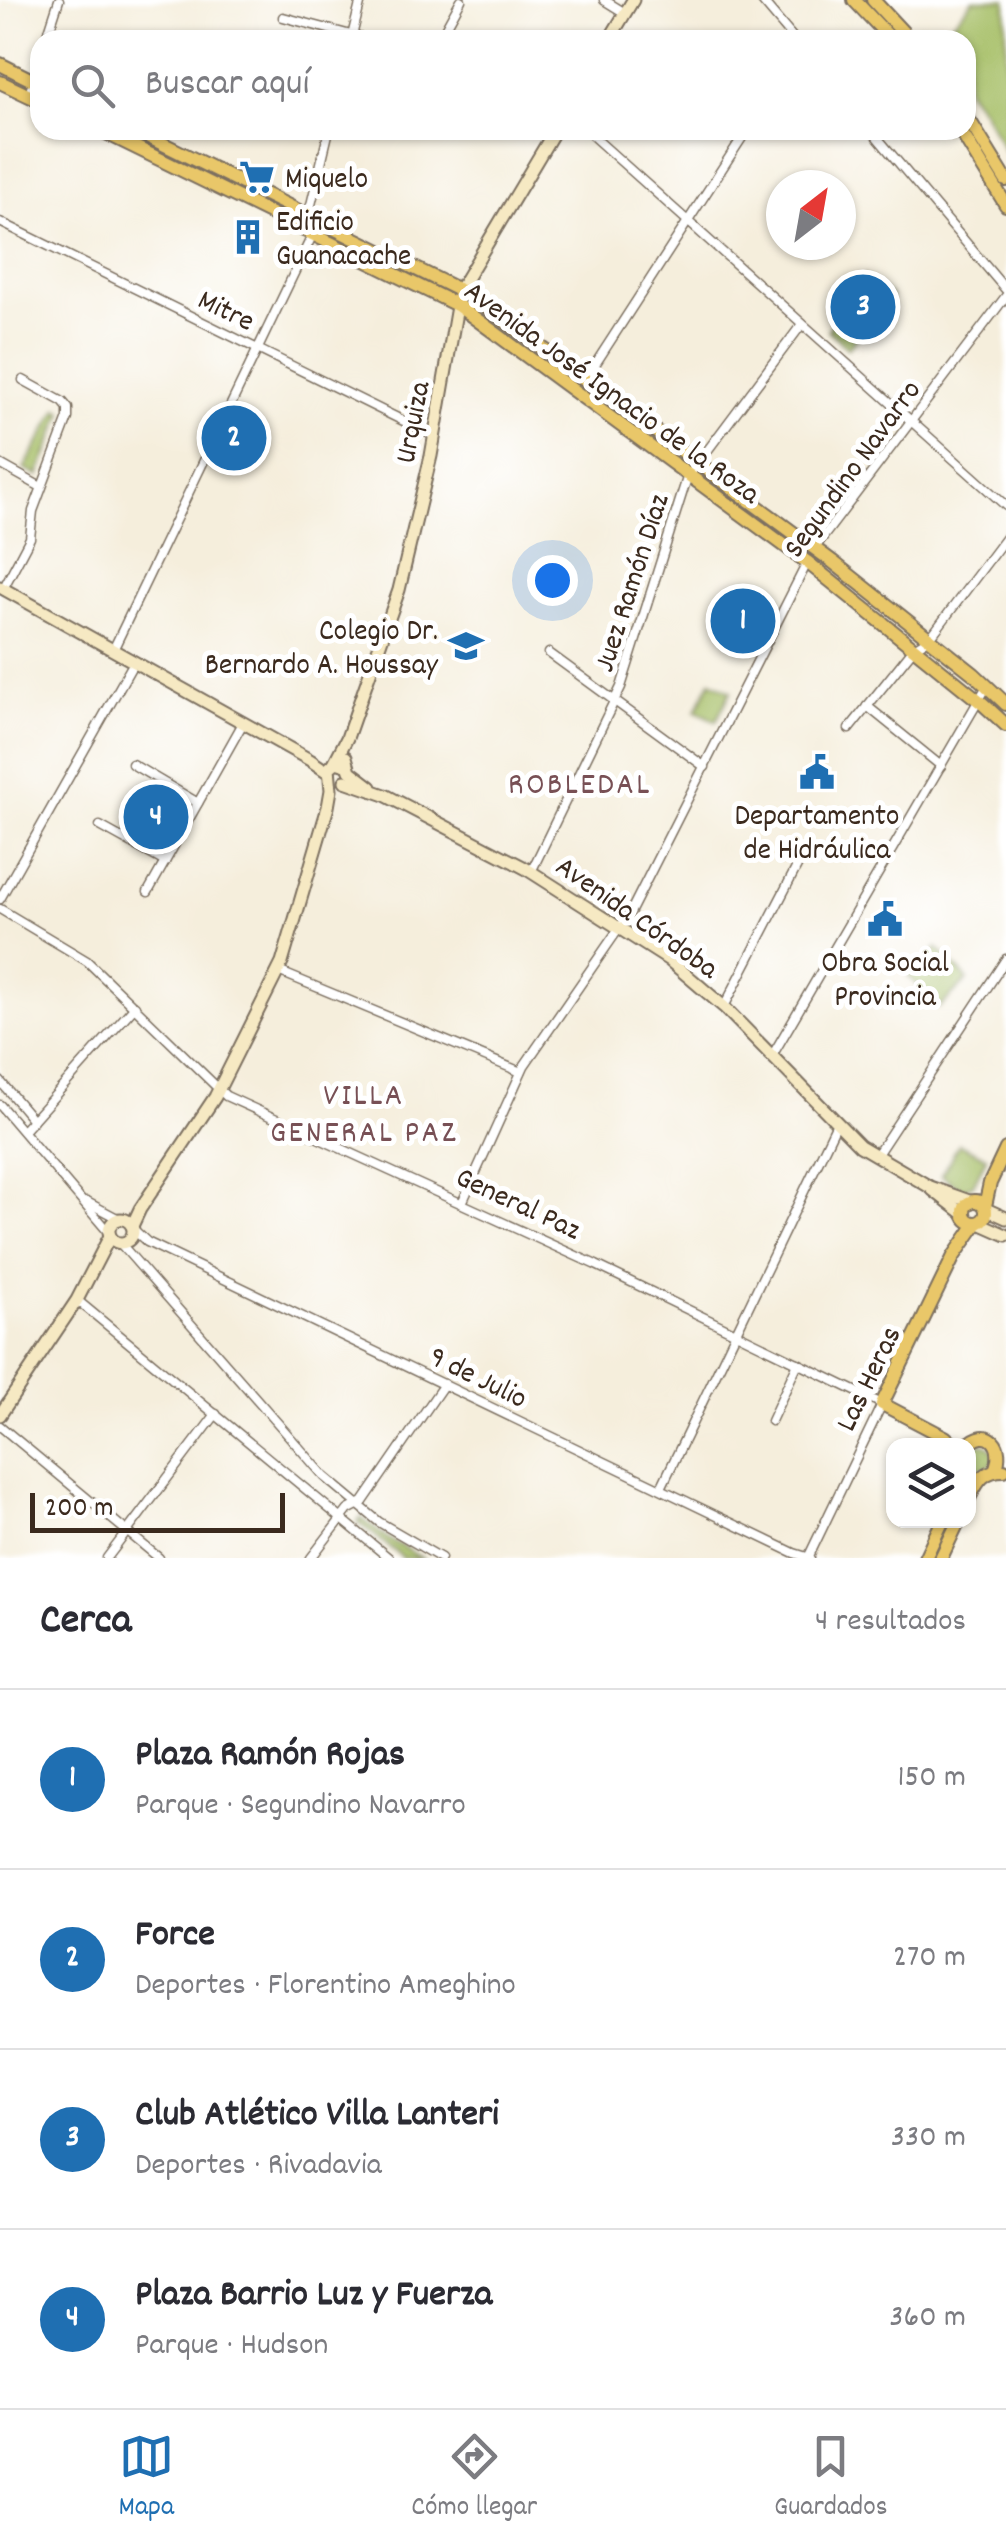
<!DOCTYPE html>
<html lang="es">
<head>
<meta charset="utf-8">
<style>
  body { margin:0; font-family:Dekko,sans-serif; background:#f2f2f3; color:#2b2b33 }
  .controls { position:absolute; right:30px; bottom:30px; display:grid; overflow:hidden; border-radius:20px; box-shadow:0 2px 8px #0004 }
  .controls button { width:90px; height:90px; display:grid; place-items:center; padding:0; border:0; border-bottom:2px solid #e1e1e2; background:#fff; color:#2b2b33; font:50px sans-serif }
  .compass { position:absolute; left:766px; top:170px; width:90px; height:90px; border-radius:50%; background:#fff; box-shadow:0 2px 8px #0004; rotate:31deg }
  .scale { position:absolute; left:30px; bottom:25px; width:255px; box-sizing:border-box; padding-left:10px; border:5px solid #3b2a1e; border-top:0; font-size:28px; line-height:35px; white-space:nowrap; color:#3b2a1e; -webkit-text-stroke:8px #fff; paint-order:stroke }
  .you { position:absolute; left:552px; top:580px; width:35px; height:35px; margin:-25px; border:8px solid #fff; border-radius:50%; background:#1a73e8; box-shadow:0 0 0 15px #1a73e833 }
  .badge { display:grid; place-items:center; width:65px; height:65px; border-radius:50%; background:#1f6fb2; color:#fff; font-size:32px; font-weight:700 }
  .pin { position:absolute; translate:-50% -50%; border:5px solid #fff; box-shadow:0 2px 10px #0006 }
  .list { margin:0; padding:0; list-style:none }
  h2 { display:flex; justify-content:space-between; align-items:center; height:130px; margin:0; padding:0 40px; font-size:42px }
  h2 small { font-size:32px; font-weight:400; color:#7c7c81 }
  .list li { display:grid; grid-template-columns:65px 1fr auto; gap:30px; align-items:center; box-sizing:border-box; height:180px; padding:0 40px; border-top:2px solid #e1e1e2 }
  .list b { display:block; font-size:38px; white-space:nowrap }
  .list p { margin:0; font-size:32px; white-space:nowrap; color:#7c7c81 }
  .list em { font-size:32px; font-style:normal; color:#7c7c81 }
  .icon { flex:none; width:55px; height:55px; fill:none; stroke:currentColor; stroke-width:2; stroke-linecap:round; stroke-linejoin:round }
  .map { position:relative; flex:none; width:1006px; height:1558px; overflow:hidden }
  .search { position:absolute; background:#fff; box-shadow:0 2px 8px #0004; left:30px; right:30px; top:30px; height:110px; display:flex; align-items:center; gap:25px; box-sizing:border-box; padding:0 35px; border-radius:30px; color:#7c7c81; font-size:38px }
  .sheet { height:850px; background:#fff }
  nav { display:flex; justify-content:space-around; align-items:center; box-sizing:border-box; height:140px; border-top:2px solid #e1e1e2; background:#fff; font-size:28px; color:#7c7c81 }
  nav a { display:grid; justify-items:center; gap:5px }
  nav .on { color:#1f6fb2 }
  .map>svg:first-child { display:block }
  .green { fill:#a4bd63; stroke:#707440; stroke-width:2.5 }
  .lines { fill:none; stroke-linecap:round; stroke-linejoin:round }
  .street-casing { stroke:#7c6f60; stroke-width:11 }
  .secondary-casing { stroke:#7c6f60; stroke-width:15 }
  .primary-casing { stroke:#7c6f60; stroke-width:16 }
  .street { stroke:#fff; stroke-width:8 }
  .secondary { stroke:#f6e9c3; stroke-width:11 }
  .primary { stroke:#e9c769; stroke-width:12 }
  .labels { text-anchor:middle; stroke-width:10; stroke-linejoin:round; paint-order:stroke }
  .poi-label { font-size:30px; fill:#3b2a1e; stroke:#fff; text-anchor:start }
  .street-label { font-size:30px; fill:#3b2a1e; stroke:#fff }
  .neighbourhood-label { font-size:32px; letter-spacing:2.5px; fill:#785055; stroke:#fff }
</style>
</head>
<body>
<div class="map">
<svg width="1006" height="1558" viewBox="0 0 1006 1558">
  <rect width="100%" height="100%" fill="#fff"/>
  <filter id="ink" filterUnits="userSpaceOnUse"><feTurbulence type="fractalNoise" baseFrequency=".01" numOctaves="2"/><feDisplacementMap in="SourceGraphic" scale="20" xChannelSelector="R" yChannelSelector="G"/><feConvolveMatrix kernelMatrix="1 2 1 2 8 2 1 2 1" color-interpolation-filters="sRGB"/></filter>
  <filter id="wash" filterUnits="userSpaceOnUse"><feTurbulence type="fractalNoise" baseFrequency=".0048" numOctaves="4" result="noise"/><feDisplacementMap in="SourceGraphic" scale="40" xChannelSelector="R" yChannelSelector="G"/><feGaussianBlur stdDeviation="2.25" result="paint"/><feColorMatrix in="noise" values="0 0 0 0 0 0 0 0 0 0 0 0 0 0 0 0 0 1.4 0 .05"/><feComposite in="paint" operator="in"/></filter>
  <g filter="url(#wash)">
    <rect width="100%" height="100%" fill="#f5eedc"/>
    <g class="green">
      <polygon points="973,0 1006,0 1006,154 982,110 966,89 966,40 938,40"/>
      <polygon points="864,276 892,297 848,348 828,330"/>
      <polygon points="58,409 63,412 38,476 24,469"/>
      <polygon points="731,604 763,620 754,638 723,622"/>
      <polygon points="711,681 731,691 716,721 696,711"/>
      <polygon points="155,789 176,802 177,807 159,840 154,843 132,831"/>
      <polygon points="937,948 968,980 939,1008 908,976"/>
      <polygon points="959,1144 987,1157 973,1185 962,1189 941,1175"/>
      <circle cx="982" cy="1456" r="12"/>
      <polygon points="361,1518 390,1540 422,1558 403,1558 358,1522"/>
    </g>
  </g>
  <g filter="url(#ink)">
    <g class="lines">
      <defs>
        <g id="street">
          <polyline points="604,0 625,13"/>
          <polyline points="761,0 795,40"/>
          <polyline points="283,17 370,40"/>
          <polyline points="352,36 361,0"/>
          <polyline points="46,40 59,0"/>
          <polyline points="439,40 461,0"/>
          <polyline points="29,95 40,59"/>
          <polyline points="586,130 1006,506"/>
          <polyline points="871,130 1006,290"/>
          <polyline points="310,218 310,209 329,130"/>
          <polyline points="0,222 434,436"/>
          <polyline points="585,380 747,130"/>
          <polyline points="0,464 41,487"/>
          <polyline points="814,549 1006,296"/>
          <polyline points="3,589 30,538 33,511 68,418 68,408 63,402 23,380"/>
          <polyline points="113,650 310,240 310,232"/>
          <polyline points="549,653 705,767"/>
          <polyline points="867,706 941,766"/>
          <polyline points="849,729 914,648 930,638 1006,537"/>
          <polyline points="132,764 198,803"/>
          <polyline points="100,826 165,862"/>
          <polyline points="531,872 621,687 687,478 802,324"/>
          <polyline points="148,892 243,723"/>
          <polyline points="0,899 134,662"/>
          <polyline points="0,909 87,961 226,1096 596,1265 882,1404 808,1558"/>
          <polyline points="278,971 521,1072"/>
          <polyline points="724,1007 806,849"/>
          <polyline points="772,1056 987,686"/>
          <polyline points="0,1081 33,1120"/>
          <polyline points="0,1105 110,1234"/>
          <polyline points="23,1131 135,1006"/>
          <polyline points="876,1156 1006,959"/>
          <polyline points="87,1202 119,1219"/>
          <polyline points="462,1203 524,1066 631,911 808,561"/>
          <polyline points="133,1229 147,1242 794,1553 810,1558"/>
          <polyline points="120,1243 324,1476 379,1522 441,1558"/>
          <polyline points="77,1300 389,1558"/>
          <polyline points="771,1421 798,1363"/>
          <polyline points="0,1426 159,1558"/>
          <polyline points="661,1488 837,1123"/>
          <polyline points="107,1558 216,1414"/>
          <polyline points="311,1558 348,1510 363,1502 444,1384"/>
        </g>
        <g id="secondary">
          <polyline points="609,40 633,0"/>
          <polyline points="0,587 310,760 329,773"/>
          <polyline points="346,757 350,771 371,787"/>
          <polyline points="334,763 347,738 399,590 431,456 460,289 555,130"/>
          <polyline points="345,781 385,795 525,868 669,960 724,1007 860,1146 930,1187 972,1202"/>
          <polyline points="933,1190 964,1214"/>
          <polyline points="986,1209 1006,1218"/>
          <circle cx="121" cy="1231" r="12"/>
          <polyline points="979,1223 1006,1235"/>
          <polyline points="132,1226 140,1209 215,1097 282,963 328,807 331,790 329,768 336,762 346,765"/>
          <polyline points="0,1415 77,1300 110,1236"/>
        </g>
        <g id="primary">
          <polyline points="854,0 892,40"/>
          <polyline points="873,0 910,40"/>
          <polyline points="0,64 40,84"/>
          <polyline points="0,82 40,101"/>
          <polyline points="966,115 1006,180"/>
          <polyline points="100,130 457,305 807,562 983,704 1006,725"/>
          <polyline points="135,130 473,297 833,562 974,674 1006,704"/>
          <polyline points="960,130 1006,205"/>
          <circle cx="975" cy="1212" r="11"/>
          <polyline points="985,1206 990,1183 1006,1149"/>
          <polyline points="955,1446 945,1437 882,1404 954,1256 977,1223"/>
          <path d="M967,1446c21,-22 39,0 28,24"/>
          <path d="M968,1500c9,-17 14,-30 36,-30"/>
          <polyline points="925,1558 943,1520"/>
          <polyline points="941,1558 959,1520"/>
        </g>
      </defs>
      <use href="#street" class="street-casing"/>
      <use href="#secondary" class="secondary-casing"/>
      <use href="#primary" class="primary-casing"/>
      <use href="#street" class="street"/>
      <use href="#secondary" class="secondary"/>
      <use href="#primary" class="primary"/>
    </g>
  </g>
  <defs>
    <symbol id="supermarket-bare" viewBox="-9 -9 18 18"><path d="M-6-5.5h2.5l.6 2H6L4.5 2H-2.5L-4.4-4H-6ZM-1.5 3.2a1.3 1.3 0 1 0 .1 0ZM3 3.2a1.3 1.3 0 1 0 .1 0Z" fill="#1f6fb2" stroke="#fff" stroke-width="2.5" paint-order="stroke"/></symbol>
    <symbol id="building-bare" viewBox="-9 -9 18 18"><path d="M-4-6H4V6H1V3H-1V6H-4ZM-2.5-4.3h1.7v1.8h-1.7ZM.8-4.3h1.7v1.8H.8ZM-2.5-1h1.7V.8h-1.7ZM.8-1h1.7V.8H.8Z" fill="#1f6fb2" stroke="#fff" stroke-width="2.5" paint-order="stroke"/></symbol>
    <symbol id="school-bare" viewBox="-9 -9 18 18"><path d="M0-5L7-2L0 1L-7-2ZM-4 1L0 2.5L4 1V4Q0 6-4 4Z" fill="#1f6fb2" stroke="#fff" stroke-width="2.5" paint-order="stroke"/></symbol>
    <symbol id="civic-bare" viewBox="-9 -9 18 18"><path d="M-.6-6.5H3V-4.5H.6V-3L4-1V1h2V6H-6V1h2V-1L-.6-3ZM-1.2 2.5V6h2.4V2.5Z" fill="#1f6fb2" stroke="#fff" stroke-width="2.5" paint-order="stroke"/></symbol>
  </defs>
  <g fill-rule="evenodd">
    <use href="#supermarket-bare" x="232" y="152" width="50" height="50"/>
    <use href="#building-bare" x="223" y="212" width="50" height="50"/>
    <use href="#school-bare" x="441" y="621" width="50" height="50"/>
    <use href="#civic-bare" x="792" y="747" width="50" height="50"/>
    <use href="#civic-bare" x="860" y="894" width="50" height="50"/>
  </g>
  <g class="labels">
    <g class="poi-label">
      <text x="285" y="187">Miquelo</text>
      <text x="276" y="230">Edificio<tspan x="276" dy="34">Guanacache</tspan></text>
      <text x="438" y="639" text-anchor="end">Colegio Dr.<tspan x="438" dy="34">Bernardo A. Houssay</tspan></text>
      <text x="817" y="824" text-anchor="middle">Departamento<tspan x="817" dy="34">de Hidráulica</tspan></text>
      <text x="885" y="971" text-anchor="middle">Obra Social<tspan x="885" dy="34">Provincia</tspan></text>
    </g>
    <g class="street-label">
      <text transform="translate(227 309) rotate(26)" y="10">Mitre</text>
      <text transform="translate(613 391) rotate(36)" y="10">Avenida José Ignacio de la Roza</text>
      <text transform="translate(411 422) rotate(-79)" y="10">Urquiza</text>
      <text transform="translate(851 468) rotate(-54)" y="10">Segundino Navarro</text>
      <text transform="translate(630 582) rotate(-72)" y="10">Juez Ramón Díaz</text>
      <text transform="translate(638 916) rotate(35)" y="10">Avenida Córdoba</text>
      <text transform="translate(519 1202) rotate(25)" y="10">General Paz</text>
      <text transform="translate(479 1376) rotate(26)" y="10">9 de Julio</text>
      <text transform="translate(867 1378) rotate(-64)" y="10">Las Heras</text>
    </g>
    <g class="neighbourhood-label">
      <text x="580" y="793">ROBLEDAL</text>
      <text x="364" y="1104">VILLA<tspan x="364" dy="37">GENERAL PAZ</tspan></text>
    </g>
  </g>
</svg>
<div class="controls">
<button><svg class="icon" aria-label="layers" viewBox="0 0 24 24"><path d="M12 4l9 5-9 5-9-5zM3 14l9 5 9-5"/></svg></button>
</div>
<svg class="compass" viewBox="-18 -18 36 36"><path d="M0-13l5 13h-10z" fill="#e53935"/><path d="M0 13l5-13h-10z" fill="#7c7c81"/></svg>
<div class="scale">200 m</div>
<div class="you"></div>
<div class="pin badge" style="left:743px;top:621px">1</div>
<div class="pin badge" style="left:234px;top:438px">2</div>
<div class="pin badge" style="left:863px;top:307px">3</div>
<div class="pin badge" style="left:156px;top:817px">4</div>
<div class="search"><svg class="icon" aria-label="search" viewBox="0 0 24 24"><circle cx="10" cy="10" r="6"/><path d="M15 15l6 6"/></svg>Buscar aquí</div>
</div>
<section class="sheet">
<h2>Cerca<small>4 resultados</small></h2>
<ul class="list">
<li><span class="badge">1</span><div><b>Plaza Ramón Rojas</b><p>Parque · Segundino Navarro</p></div><em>150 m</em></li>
<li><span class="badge">2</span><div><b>Force</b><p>Deportes · Florentino Ameghino</p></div><em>270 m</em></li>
<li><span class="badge">3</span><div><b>Club Atlético Villa Lanteri</b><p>Deportes · Rivadavia</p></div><em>330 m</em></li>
<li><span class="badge">4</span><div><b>Plaza Barrio Luz y Fuerza</b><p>Parque · Hudson</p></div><em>360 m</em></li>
</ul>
</section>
<nav>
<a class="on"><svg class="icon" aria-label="map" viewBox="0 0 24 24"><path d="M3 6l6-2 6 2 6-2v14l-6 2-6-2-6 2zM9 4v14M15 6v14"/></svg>Mapa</a>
<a><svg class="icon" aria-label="directions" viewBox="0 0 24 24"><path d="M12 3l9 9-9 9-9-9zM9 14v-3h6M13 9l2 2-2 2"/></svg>Cómo llegar</a>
<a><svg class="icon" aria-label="saved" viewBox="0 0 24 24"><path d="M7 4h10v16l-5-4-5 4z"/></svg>Guardados</a>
</nav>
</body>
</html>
